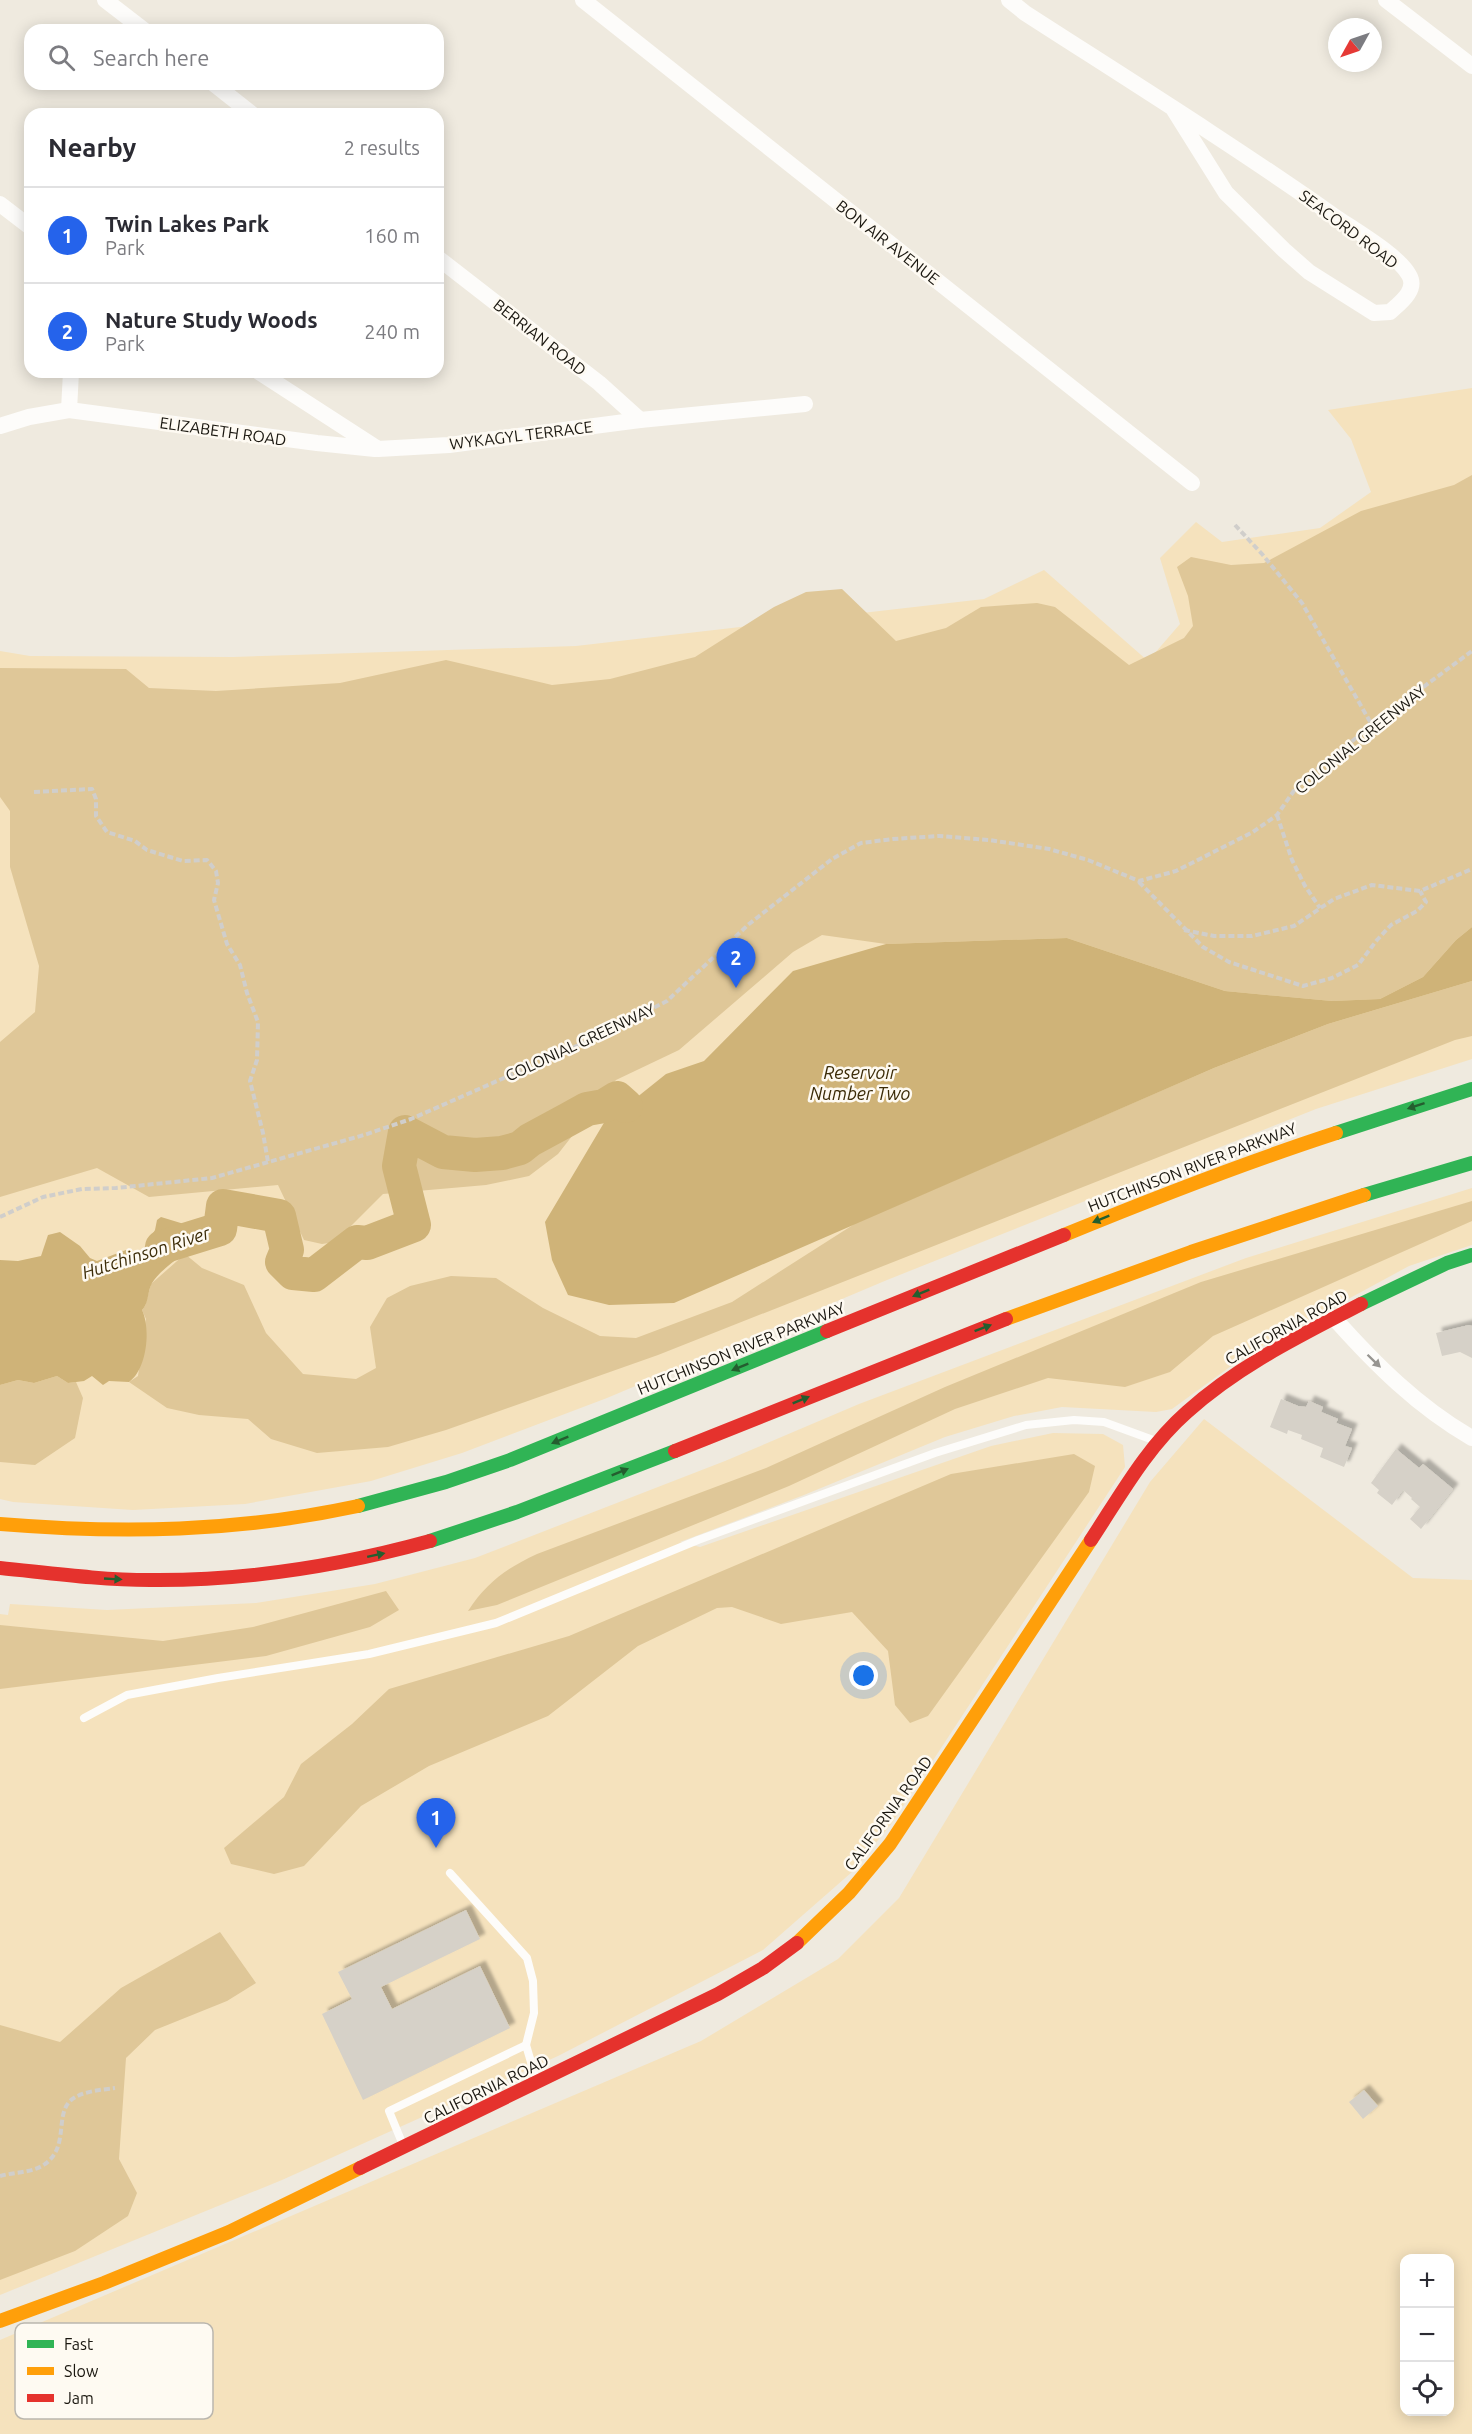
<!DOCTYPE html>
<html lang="en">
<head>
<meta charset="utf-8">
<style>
  body { margin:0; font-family:Ubuntu,sans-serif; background:#f7f7f7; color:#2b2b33 }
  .controls { position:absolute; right:18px; bottom:18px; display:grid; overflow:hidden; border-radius:12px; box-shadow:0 3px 15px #0003 }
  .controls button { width:54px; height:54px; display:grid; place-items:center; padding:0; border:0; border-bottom:2px solid #e1e1e2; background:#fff; color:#2b2b33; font:30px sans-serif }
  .compass { position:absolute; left:1328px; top:18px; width:54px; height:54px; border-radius:50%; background:#fff; box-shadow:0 3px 15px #0003; rotate:230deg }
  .you { position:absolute; left:864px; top:1676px; width:21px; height:21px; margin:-15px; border:4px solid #fff; border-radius:50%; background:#1a73e8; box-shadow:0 0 0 9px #1a73e833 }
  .badge { display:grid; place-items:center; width:39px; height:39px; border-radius:50%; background:#2563eb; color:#fff; font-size:20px; font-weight:700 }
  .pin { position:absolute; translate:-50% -50px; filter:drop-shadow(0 2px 3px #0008) }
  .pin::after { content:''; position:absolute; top:32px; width:21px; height:18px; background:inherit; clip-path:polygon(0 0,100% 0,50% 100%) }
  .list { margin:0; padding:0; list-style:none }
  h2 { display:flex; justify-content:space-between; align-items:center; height:78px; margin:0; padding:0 24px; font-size:26px }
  h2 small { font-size:20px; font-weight:400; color:#7c7c81 }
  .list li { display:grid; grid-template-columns:39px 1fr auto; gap:18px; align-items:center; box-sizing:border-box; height:96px; padding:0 24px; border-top:2px solid #e1e1e2 }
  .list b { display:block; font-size:22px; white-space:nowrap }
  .list p { margin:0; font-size:20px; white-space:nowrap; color:#7c7c81 }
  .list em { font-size:20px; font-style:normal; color:#7c7c81 }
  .icon { flex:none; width:33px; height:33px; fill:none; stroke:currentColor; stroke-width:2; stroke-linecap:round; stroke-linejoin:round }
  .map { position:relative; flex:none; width:1472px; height:2434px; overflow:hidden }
  .search { position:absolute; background:#fff; box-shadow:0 3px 15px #0003; left:24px; top:24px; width:420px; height:66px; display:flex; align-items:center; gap:15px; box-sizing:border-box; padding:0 21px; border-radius:18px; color:#7c7c81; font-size:22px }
  .panel { position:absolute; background:#fff; box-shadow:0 3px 15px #0003; left:24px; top:108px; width:420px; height:270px; border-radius:18px }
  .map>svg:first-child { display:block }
  .green { fill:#f5e2bd; fill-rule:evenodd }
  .forest { fill:#dfc798 }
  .water { fill:#cfb378 }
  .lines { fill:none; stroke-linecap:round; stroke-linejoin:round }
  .river { stroke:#cfb378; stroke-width:34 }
  .building { fill:#d6d1c8; filter:url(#shadow) }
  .path { stroke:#d0cecb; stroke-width:4; stroke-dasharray:6 3; stroke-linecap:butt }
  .lane { stroke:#fdfcfa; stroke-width:8 }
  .street { stroke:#fdfcfa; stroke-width:16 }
  .fast { stroke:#30b455; stroke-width:14 }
  .slow { stroke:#ff9f0a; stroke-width:14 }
  .jam { stroke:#e5322d; stroke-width:14 }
  .oneway { fill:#245e2f }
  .oneway2 { fill:#979591 }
  .labels { text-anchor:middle; stroke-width:5; stroke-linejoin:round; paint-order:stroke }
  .street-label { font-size:16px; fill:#1a1710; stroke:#fefaf2 }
  .water-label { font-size:18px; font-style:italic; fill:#3c2c08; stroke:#fefaf2 }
  .key { fill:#fefaf2; stroke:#bab6ae; stroke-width:1.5 }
  .key-label { font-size:16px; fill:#1a1710 }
</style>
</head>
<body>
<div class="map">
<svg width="1472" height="2434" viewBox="0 0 1472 2434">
  <defs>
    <filter id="shadow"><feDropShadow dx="5.5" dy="-5.5" stdDeviation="1.5" flood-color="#0004"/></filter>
  </defs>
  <rect width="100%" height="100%" fill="#efeadf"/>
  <g class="green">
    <polygon points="1472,388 1472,1059 1316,1109 887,1280 607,1398 462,1453 371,1481 245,1504 133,1510 13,1502 0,1499 0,651 30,656 233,657 576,646 984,599 1044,570 1148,661 1180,624 1160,558 1196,522 1222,542 1320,528 1371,492 1351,439 1328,410"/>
    <polygon points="1472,1188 1472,1245 1409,1266 1249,1353 1172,1409 1156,1412 1062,1407 1014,1416 945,1437 804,1495 680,1542 700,1547 991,1446 1053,1433 1103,1434 1123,1445 1125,1467 892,1823 852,1872 763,1950 558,2056 282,2180 0,2295 0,1614 8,1615 10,1604 107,1610 256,1603 375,1584 475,1558 725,1461 859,1404 1246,1258"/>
    <path d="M1204,1419l209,159 59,2v854h-1472v-94l701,-299 137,-82 61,-61 251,-416zM1404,2258h46v154h-46z"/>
  </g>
  <g class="forest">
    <polygon points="1472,475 1472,927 1456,940 1423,977 1380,999 1332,1001 1225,991 1067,938 886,944 822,935 793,952 679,1050 616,1080 558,1154 529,1176 486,1185 383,1194 335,1242 322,1244 304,1240 278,1185 149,1197 97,1168 0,1197 0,1042 35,1012 39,966 10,867 10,811 0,797 0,668 126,669 149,688 216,691 340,683 446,660 552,685 610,679 695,657 774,607 806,592 842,589 896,641 946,628 981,607 1037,603 1055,607 1129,665 1184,638 1193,626 1188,596 1177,567 1191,557 1231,565 1264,563 1361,511 1454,485"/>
    <polygon points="1472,981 1472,1036 1455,1040 658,1355 446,1430 388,1447 317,1453 271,1439 248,1419 199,1415 167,1408 129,1382 138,1376 146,1319 142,1310 145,1306 151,1284 185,1254 202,1268 244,1285 266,1333 303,1374 356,1379 376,1368 370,1327 387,1298 410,1286 451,1276 496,1278 543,1308 600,1336 636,1338 732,1302 856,1223 1214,1068 1328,1024"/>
    <path d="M1472,1201v20l-259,115 -43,36 -45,15 -77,-9 -93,31 -166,77 -292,119 -29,6c19,-29 39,-43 69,-57l229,-86 179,-81 256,-105z"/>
    <polygon points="57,1376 68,1383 76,1382 83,1398 75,1438 35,1465 0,1462 0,1385 18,1380 34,1383"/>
    <polygon points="1074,1454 1095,1466 1089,1492 928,1716 910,1723 895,1705 888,1651 852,1612 781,1624 732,1607 717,1608 638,1646 548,1716 429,1766 361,1806 304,1866 274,1874 231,1864 224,1848 284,1797 301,1764 352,1724 389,1689 569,1636 951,1474"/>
    <polygon points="386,1591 399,1610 370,1627 266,1656 0,1689 0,1625 163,1641 253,1627"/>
    <polygon points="220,1932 256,1983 227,2001 155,2030 126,2058 119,2159 137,2193 128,2216 75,2251 0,2280 0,2025 60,2042 121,1988"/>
  </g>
  <g class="water">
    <polygon points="1472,927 1472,981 1328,1024 1214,1068 674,1303 609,1305 568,1295 552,1260 545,1222 608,1116 626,1106 666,1074 704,1061 793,971 886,944 1067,938 1225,991 1332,1001 1380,999 1423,977 1456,940"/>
    <path d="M161,1217l46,14 -2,8c-17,13 -41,26 -53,44 -5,9 -3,20 -10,27 9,19 5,59 -13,72l-20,-1 -6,4 -11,-9 -8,5 -16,2 -11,-7 -23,7 -16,-3 -18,5v-125l18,1 23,-5 7,-21 12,-3 20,14 10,12 7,3 29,-11 15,3 14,-23 2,-10z"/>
  </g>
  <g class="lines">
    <polyline class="river" points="162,1247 220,1229 223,1206 279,1216 287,1250 282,1262 293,1273 314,1275 357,1242 367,1243 414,1225 399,1166 405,1132 443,1152 475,1155 502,1153 520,1148 530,1140 567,1120 587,1109 604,1106 617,1098 626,1106"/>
  </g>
  <g class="building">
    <polygon points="1469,1325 1472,1326 1472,1358 1460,1352 1442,1356 1436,1333"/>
    <polygon points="1281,1399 1298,1406 1306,1407 1309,1401 1323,1407 1321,1412 1338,1419 1336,1423 1352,1429 1345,1446 1352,1448 1344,1467 1320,1457 1323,1448 1301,1439 1302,1435 1288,1430 1287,1434 1270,1427"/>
    <polygon points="1396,1449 1419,1468 1423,1464 1453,1489 1421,1529 1410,1519 1420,1507 1411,1499 1412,1498 1403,1490 1392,1505 1377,1493 1379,1490 1371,1483"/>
    <polygon points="466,1910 480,1939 381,1987 392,2009 480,1966 510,2028 363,2100 322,2014 352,1999 338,1972"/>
    <polygon points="1364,2090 1378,2106 1363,2119 1349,2102"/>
  </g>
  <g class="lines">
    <g class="path">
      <polyline points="1235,525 1262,554 1302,603 1372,725"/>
      <polyline points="34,792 92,789 96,799 96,816 107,832 135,841 147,850 183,861 207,860 216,871 218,883 214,900 227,944 240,965 247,993 258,1022 257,1060 250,1081 263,1133 268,1162"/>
      <polyline points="1277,815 1292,860 1305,886 1320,908"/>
      <polyline points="1139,882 1203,947 1229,962 1303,986 1332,978 1358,965 1377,940 1391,925 1417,911 1426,902 1420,891"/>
      <polyline points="1184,930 1214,936 1252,936 1294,926 1334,899 1372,885 1420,891 1472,869"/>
      <polyline points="0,1217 43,1197 82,1189 116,1188 212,1178 364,1135 411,1119 590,1040 667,1001 749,924 832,859 861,843 893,839 939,836 989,840 1049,849 1088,860 1139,881 1176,871 1253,832 1277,815 1298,785 1372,725 1472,651"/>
      <path d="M0,2176c14,-4 33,-3 45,-12 24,-17 10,-48 25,-63 11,-10 31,-11 45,-13"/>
    </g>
    <g class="lane">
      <polyline points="84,1718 127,1695 218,1678 369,1654 496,1623 698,1540 935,1453 1026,1425 1074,1420 1104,1422 1156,1441"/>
      <polyline points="450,1873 527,1958 533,1981 534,2013 526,2045"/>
      <polyline points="403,2145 389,2111 526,2045 536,2079"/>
    </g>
    <g class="street">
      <polyline points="105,0 144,30"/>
      <polyline points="583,0 1192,483"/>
      <path d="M1009,0l16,13c104,67 208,132 309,203 20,14 64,39 75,59 9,15 -9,28 -19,37l-16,1 -65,-41 -25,-22 -58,-57 -52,-83"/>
      <polyline points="1386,0 1472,66"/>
      <polyline points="214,84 252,114"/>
      <polyline points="0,204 30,227"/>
      <polyline points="438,258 599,383 640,420"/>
      <polyline points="259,372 378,449 449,445 640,420 805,404"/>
      <polyline points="69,410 71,372"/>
      <polyline points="0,426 29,417 69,410 317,443 375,449"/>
      <path d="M1334,1318c41,46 84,89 138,120"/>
    </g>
    <g class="fast">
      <polyline points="1336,1133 1472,1089"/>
      <polyline points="1364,1195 1472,1163"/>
      <polyline points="1361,1304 1447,1263 1472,1255"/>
      <polyline points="358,1506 446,1482 510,1460 827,1331"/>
      <polyline points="430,1541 517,1512 675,1451"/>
    </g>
    <g class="slow">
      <path d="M1064,1235c90,-37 180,-72 272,-102"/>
      <polyline points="1006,1319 1191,1252 1364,1195"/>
      <path d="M0,1524c123,10 237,8 358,-18"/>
      <polyline points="797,1943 849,1893 890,1844 1091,1540"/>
      <polyline points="0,2321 104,2283 229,2232 360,2168"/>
    </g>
    <g class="jam">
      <polyline points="827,1331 1064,1235"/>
      <polyline points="675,1451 1006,1319"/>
      <path d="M1091,1540c29,-44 56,-93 96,-128 52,-47 113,-76 174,-108"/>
      <path d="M0,1568c50,5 100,12 150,12 95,1 189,-14 280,-39"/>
      <polyline points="360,2168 718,1994 763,1968 797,1943"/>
    </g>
  </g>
  <defs><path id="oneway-solid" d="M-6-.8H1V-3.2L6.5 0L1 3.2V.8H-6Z" transform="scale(1.5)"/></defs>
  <g class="oneway">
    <use href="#oneway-solid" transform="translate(1416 1106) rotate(162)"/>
    <use href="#oneway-solid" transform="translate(1101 1219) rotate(158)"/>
    <use href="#oneway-solid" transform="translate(921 1293) rotate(158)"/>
    <use href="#oneway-solid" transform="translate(983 1328) rotate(-21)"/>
    <use href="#oneway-solid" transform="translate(740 1367) rotate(158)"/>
    <use href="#oneway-solid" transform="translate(801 1400) rotate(-22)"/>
    <use href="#oneway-solid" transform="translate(560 1440) rotate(158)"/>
    <use href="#oneway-solid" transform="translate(620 1472) rotate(-22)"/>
    <use href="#oneway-solid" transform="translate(376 1555) rotate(-12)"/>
    <use href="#oneway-solid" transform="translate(113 1579) rotate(3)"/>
  </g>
  <use class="oneway2" href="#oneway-solid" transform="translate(1374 1361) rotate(44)"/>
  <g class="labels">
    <g class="street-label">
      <text transform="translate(1349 229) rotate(37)" y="6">SEACORD ROAD</text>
      <text transform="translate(888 242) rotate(38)" y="6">BON AIR AVENUE</text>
      <text transform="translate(540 337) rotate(38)" y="6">BERRIAN ROAD</text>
      <text transform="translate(223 431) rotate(8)" y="6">ELIZABETH ROAD</text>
      <text transform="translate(521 435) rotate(-7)" y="6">WYKAGYL TERRACE</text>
      <text transform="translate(1360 739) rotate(-39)" y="6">COLONIAL GREENWAY</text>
      <text transform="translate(580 1042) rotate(-25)" y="6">COLONIAL GREENWAY</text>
      <text transform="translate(1192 1167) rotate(-21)" y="6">HUTCHINSON RIVER PARKWAY</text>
      <text transform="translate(1286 1327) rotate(-29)" y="6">CALIFORNIA ROAD</text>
      <text transform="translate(741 1348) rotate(-22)" y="6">HUTCHINSON RIVER PARKWAY</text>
      <text transform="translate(888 1813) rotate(-54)" y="6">CALIFORNIA ROAD</text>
      <text transform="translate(486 2089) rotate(-26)" y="6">CALIFORNIA ROAD</text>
    </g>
    <g class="water-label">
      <text x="860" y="1079">Reservoir<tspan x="860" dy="21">Number Two</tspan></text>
      <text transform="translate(146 1253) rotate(-18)" y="6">Hutchinson River</text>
    </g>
  </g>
  <rect x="15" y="2323" width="198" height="96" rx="9" class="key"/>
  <rect x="27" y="2340" width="27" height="8" fill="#30b455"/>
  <rect x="27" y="2367" width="27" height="8" fill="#ff9f0a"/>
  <rect x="27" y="2394" width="27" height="8" fill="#e5322d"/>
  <g class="key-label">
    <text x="64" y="2350">Fast</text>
    <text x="64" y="2377">Slow</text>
    <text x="64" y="2404">Jam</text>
  </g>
</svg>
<div class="controls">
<button>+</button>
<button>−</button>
<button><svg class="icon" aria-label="locate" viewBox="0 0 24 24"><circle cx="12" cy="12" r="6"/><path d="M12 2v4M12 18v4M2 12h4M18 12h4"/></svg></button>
</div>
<svg class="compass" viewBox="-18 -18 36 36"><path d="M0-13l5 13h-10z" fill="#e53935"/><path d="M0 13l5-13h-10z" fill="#7c7c81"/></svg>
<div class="you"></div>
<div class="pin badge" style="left:436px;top:1848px">1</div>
<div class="pin badge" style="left:736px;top:988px">2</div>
<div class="search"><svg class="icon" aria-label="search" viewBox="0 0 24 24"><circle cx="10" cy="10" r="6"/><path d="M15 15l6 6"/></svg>Search here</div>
<section class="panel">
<h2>Nearby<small>2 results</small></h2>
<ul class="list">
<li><span class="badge">1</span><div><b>Twin Lakes Park</b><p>Park</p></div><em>160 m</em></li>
<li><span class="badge">2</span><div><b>Nature Study Woods</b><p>Park</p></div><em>240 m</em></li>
</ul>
</section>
</div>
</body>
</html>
